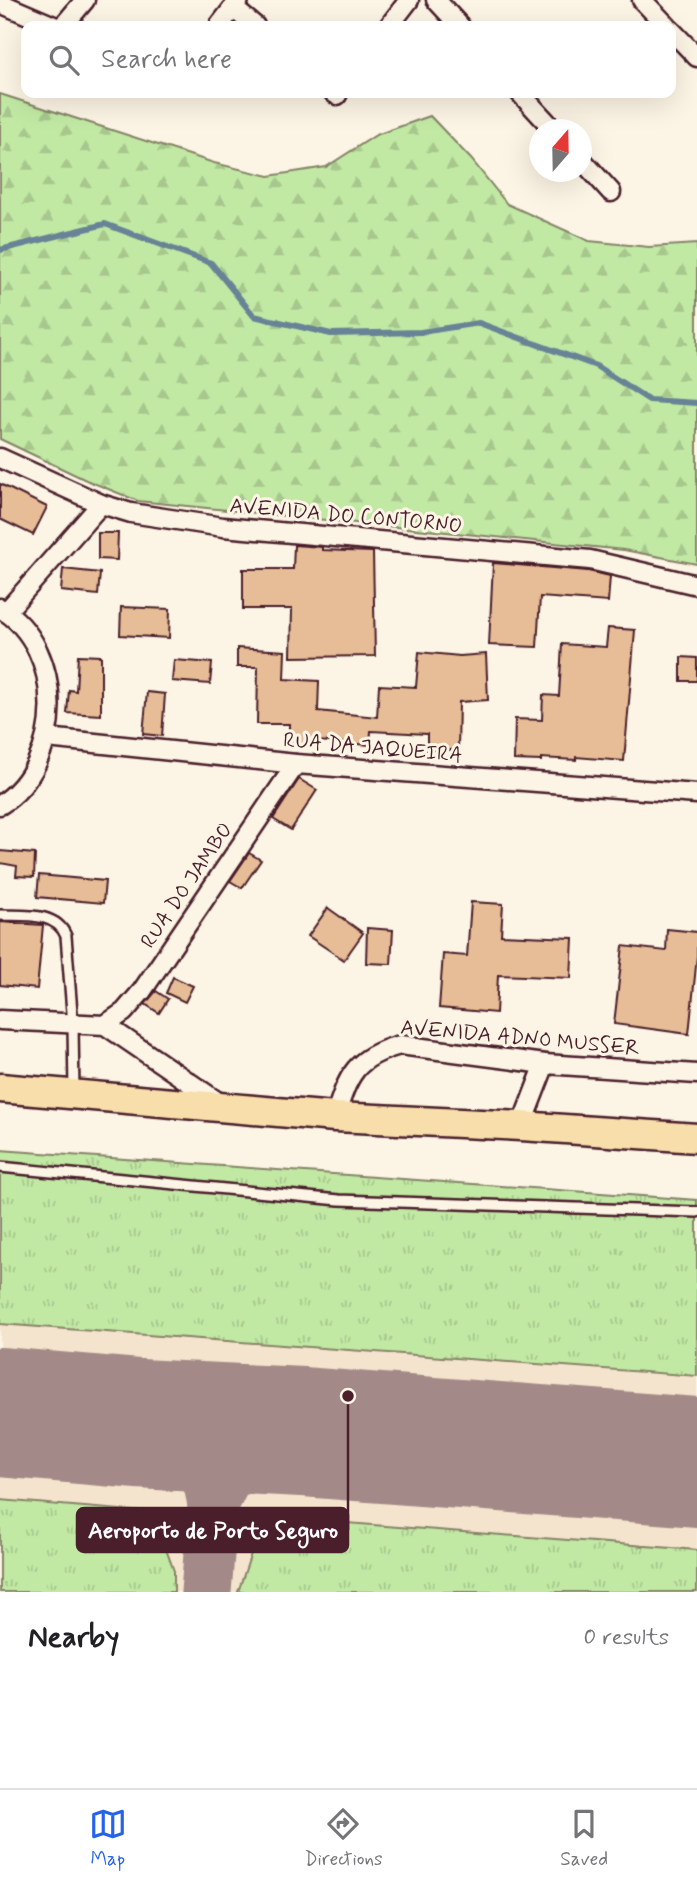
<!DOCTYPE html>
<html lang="en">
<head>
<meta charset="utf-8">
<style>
  body { margin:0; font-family:Mynerve,sans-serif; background:#f2f2f2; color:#202124 }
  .compass { position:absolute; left:529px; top:119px; width:63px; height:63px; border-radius:50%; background:#fff; box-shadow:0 7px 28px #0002; rotate:20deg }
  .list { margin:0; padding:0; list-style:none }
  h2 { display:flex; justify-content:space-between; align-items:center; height:91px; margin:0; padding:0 28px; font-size:30px }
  h2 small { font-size:23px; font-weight:400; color:#757577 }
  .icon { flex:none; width:38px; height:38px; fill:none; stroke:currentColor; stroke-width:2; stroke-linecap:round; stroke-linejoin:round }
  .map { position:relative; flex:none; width:697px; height:1592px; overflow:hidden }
  .search { position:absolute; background:#fff; box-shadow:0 7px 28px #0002; left:21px; right:21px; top:21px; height:77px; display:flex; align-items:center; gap:18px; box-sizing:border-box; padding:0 24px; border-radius:14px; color:#757577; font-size:26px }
  .sheet { height:196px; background:#fff }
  nav { display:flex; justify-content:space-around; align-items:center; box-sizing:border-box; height:98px; border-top:2px solid #e0e0e0; background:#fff; font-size:19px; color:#757577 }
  nav a { display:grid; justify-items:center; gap:4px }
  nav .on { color:#2563eb }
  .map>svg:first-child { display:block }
  .built { fill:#f5e4cd }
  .grass { fill:url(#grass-tufts); stroke:#868468; stroke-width:2 }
  .forest { fill:url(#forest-firs); stroke:#868468; stroke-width:2 }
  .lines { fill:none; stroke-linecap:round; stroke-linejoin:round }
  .stream { stroke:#678395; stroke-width:6 }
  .taxiway { stroke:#a38a88; stroke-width:51 }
  .runway { stroke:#a38a88; stroke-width:130 }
  .building { fill:#e6bd96; stroke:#4a1f2b; stroke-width:2 }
  .service-casing { stroke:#4a1f2b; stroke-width:14 }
  .minor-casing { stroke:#4a1f2b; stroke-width:23 }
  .primary-casing { stroke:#4a1f2b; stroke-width:33 }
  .service { stroke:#fcf5e5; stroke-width:9 }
  .minor { stroke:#fcf5e5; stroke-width:18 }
  .primary { stroke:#f8deab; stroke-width:28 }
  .labels { text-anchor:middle; stroke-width:6; stroke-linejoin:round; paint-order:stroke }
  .street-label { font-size:21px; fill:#4a1f2b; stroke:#fcf5e5 }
  .leader { fill:none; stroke:#4a1f2b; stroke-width:2.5 }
  .callout-dot { fill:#4a1f2b; stroke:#fcf5e5; stroke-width:2.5 }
  .callout { fill:#4a1f2b; stroke:#4a1f2b; stroke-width:2.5 }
  .callout-label { font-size:23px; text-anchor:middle; font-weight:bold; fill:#fff }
</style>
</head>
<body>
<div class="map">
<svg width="697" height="1592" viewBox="0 0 697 1592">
  <defs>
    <pattern id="grass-tufts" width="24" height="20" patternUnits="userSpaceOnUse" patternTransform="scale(1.75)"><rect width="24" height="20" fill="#c1e9a4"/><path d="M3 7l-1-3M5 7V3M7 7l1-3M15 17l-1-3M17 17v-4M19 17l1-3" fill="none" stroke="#a7c78d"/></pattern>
    <pattern id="forest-firs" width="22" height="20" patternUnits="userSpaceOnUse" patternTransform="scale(1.75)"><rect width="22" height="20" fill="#c1e9a4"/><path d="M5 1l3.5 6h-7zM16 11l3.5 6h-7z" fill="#a7c78d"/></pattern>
  </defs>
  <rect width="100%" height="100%" fill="#fcf5e5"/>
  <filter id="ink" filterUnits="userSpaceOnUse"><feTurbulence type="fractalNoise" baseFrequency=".0143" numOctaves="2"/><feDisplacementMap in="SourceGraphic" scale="14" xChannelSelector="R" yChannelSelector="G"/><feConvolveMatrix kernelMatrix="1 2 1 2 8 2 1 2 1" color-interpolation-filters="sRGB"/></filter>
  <g filter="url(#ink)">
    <polygon class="built" points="0,1150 697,1201 697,1592 0,1592"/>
    <g class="grass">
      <polygon points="0,1150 697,1200 697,1376 0,1324"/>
      <path d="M0,1500l145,12c15,5 26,15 19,32l10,27v21h-174z"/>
      <polygon points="282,1518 697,1550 697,1592 238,1592 259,1530 270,1520"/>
    </g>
    <polygon class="forest" points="0,94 214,163 269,176 326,167 376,135 430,116 471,159 507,204 589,241 649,247 697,244 697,564 624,550 138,501 86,480 0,439"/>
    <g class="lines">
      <polyline class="stream" points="0,250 105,224 211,263 254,316 331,334 421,332 479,323 596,366 649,400 697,403"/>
      <g class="taxiway">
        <path d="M138,1424c51,11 67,30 75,81"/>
        <polyline points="206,1592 213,1505 230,1470 241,1458 270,1439 303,1432"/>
      </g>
      <polyline class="runway" points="0,1412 138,1424 303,1432 697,1462"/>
    </g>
    <g class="building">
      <polygon points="0,484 47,507 33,535 0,519"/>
      <polygon points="98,533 118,533 117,560 98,559"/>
      <polygon points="294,545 322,547 322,550 373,552 375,656 291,657 292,609 243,609 243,569 293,569"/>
      <polygon points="493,563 588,571 610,576 608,602 540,597 537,647 489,645"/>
      <polygon points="63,569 100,573 98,595 61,591"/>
      <polygon points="121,607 170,609 169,638 120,635"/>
      <polygon points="608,628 635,630 624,761 576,757 576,760 541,758 541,761 514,760 515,719 542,720 543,695 559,696 562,644 606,647"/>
      <polygon points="237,648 285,651 284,679 319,681 318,711 377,717 379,685 416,687 419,652 460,656 486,654 488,700 459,702 458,750 427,750 427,734 371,731 370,745 317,741 317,746 289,745 289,724 257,724 258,667 237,667"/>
      <polygon points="78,655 101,656 101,715 67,713 69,690 76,691"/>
      <polygon points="681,657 697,658 697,681 681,681"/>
      <polygon points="174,660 212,663 210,684 172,681"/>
      <polygon points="147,692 165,694 162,736 143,734"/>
      <polygon points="299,779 317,790 291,830 273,819"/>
      <polygon points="0,851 35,854 34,877 16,876 17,866 0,863"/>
      <polygon points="249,853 261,860 242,888 230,881"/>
      <polygon points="39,875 105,881 103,903 37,897"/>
      <polygon points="471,902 503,904 501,935 573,938 571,978 498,975 496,1013 439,1008 443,954 467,956"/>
      <polygon points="328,908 363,933 344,960 308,936"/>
      <polygon points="0,922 43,925 37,989 0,985"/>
      <polygon points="367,928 393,930 391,964 366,963"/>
      <polygon points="667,929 697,932 697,956 689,1034 614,1024 623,946 666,951"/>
      <polygon points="173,977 193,986 185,1002 166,993"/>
      <polygon points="156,991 168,999 159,1013 145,1004"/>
    </g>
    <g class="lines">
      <defs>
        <g id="service">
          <path d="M0,915c23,1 56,-4 66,21l7,89 1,67"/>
          <polyline points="0,1167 339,1200 697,1212"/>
        </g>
        <g id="minor">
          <polyline points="436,0 460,26"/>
          <polyline points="642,0 667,26"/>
          <polyline points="0,3 54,26"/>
          <polyline points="233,8 255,26"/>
          <polyline points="63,26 85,0"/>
          <polyline points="219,26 239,0"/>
          <polyline points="389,26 409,0"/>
          <polyline points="671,30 697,57"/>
          <polyline points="334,93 337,95 338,93"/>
          <polyline points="520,93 554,130"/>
          <polyline points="582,160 611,192"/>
          <polyline points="0,458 101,504 131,513 223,527 590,560 697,585"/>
          <path d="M0,608c67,40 65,156 0,197"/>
          <polyline points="6,612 101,504"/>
          <polyline points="47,738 296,764 697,794"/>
          <polyline points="0,1020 105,1025 221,1104"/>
          <polyline points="105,1025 124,1012 142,991 296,764"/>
          <path d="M335,1117c13,-42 20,-60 65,-72l145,19 152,10"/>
          <polyline points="521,1126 545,1064"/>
        </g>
        <polyline id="primary" points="0,1088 335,1117 521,1126 697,1138"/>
      </defs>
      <use href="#service" class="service-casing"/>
      <use href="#minor" class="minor-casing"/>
      <use href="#primary" class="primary-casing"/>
      <use href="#service" class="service"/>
      <use href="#minor" class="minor"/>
      <use href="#primary" class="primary"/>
    </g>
  </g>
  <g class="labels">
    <g class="street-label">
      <text transform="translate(346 515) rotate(5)" y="7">AVENIDA DO CONTORNO</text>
      <text transform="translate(373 747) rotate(5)" y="7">RUA DA JAQUEIRA</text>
      <text transform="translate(186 885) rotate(-56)" y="7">RUA DO JAMBO</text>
      <text transform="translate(520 1037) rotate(5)" y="7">AVENIDA ADNO MUSSER</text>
    </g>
  </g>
  <path class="leader" d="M348 1396L348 1530"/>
  <circle class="callout-dot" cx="348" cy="1396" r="7"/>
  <rect class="callout" x="77" y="1508" width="271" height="44" rx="7"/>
  <g class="callout-label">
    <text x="213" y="1538">Aeroporto de Porto Seguro</text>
  </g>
</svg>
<svg class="compass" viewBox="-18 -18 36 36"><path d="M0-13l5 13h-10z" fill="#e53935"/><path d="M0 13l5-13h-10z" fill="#757577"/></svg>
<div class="search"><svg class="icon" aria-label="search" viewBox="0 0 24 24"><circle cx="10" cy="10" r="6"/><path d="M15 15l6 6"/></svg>Search here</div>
</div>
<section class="sheet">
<h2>Nearby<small>0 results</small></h2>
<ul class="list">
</ul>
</section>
<nav>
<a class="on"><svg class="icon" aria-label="map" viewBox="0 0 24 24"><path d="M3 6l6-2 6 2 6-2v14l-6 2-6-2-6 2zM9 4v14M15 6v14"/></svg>Map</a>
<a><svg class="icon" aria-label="directions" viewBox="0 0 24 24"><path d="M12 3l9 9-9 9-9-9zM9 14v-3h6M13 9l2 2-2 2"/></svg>Directions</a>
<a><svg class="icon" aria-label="saved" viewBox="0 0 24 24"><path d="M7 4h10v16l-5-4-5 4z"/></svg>Saved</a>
</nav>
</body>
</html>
